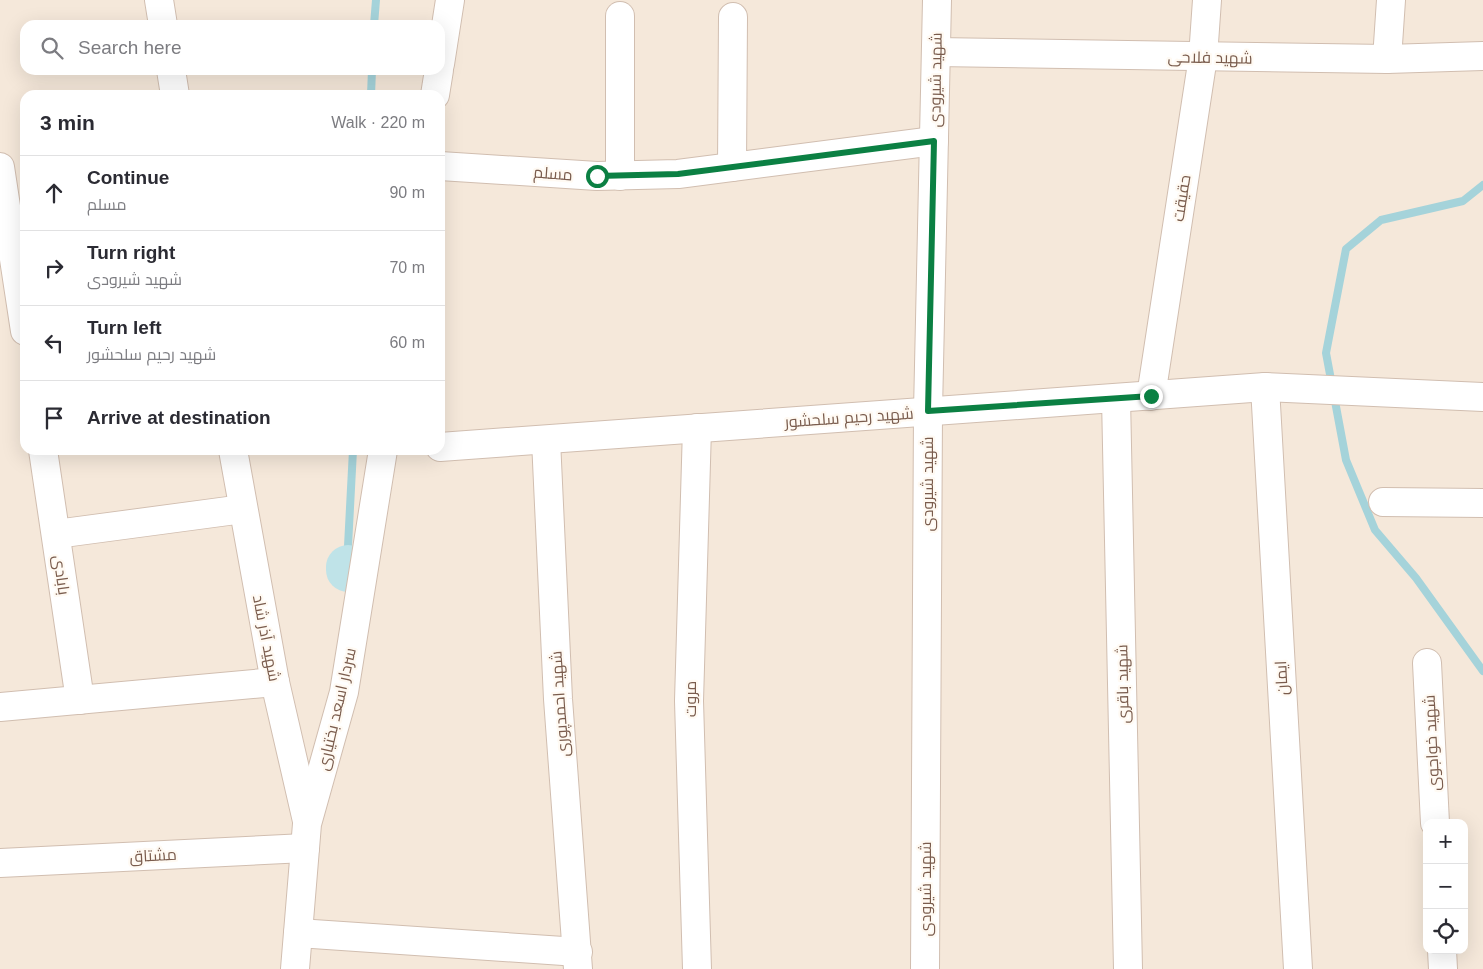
<!DOCTYPE html>
<html lang="en">
<head>
<meta charset="utf-8">
<style>
  body { margin:0; font-family:Helvetica,Cairo,sans-serif; background:#f7f7f7; color:#2b2b33 }
  .controls { position:absolute; right:15px; bottom:15px; display:grid; overflow:hidden; border-radius:10px; box-shadow:0 5px 20px #0002 }
  .controls button { width:45px; height:45px; display:grid; place-items:center; padding:0; border:0; border-bottom:1px solid #e1e1e2; background:#fff; color:#2b2b33; font:25px sans-serif }
  .stop { position:absolute; width:15px; height:15px; margin:-11px; border:4px solid #0b8043; border-radius:50%; background:#fff }
  .stop.end { background:#0b8043; border-color:#fff; box-shadow:0 1px 5px #0008 }
  .list { margin:0; padding:0; list-style:none }
  h2 { display:flex; justify-content:space-between; align-items:center; height:65px; margin:0; padding:0 20px; font-size:21px }
  h2 small { font-size:16px; font-weight:400; color:#7c7c81 }
  .list li { display:grid; grid-template-columns:32px 1fr auto; gap:15px; align-items:center; box-sizing:border-box; height:75px; padding:0 20px; border-top:1px solid #e1e1e2 }
  .list b { display:block; font-size:19px; white-space:nowrap }
  .list p { margin:0; font-size:16px; white-space:nowrap; color:#7c7c81 }
  .list em { font-size:16px; font-style:normal; color:#7c7c81 }
  .icon { flex:none; width:28px; height:28px; fill:none; stroke:currentColor; stroke-width:2; stroke-linecap:round; stroke-linejoin:round }
  .map { position:relative; flex:none; width:1483px; height:969px; overflow:hidden }
  .search { position:absolute; background:#fff; box-shadow:0 5px 20px #0002; left:20px; top:20px; width:425px; height:55px; display:flex; align-items:center; gap:12px; box-sizing:border-box; padding:0 18px; border-radius:15px; color:#7c7c81; font-size:19px }
  .panel { position:absolute; background:#fff; box-shadow:0 5px 20px #0002; left:20px; top:90px; width:425px; height:365px; border-radius:15px }
  .map>svg:first-child { display:block }
  .residential { fill:#f5e8da; fill-rule:evenodd }
  .lines { fill:none; stroke-linecap:round; stroke-linejoin:round }
  .stream { stroke:#a5d3da; stroke-width:8 }
  .river { stroke:#bfe3e8; stroke-width:44 }
  .minor-casing { stroke:#d1beb0; stroke-width:30 }
  .minor { stroke:#fff; stroke-width:28 }
  .route { stroke:#0b8043; stroke-width:6 }
  .labels { text-anchor:middle; stroke-width:4.5; stroke-linejoin:round; paint-order:stroke }
  .street-label { font-size:16px; fill:#7a5c4d; stroke:#fffaf3 }
</style>
</head>
<body>
<div class="map">
<svg width="1483" height="969" viewBox="0 0 1483 969">
  <rect width="100%" height="100%" fill="#fdf6ec"/>
  <path class="residential" d="M0,0h1483v969h-1483zM25,25h415v45h-415zM25,95h415v355h-415zM1427,823h37v127h-37z"/>
  <g class="lines">
    <g class="stream">
      <polyline points="374,25 376,0"/>
      <polyline points="371,95 372,70"/>
      <polyline points="1483,185 1463,201 1381,220 1346,249 1326,353 1346,460 1375,530 1416,578 1483,671"/>
      <polyline points="348,567 348,546 353,450"/>
    </g>
    <polyline class="river" points="348,570 348,567"/>
    <defs>
      <g id="minor">
        <polyline points="159,0 163,25"/>
        <polyline points="936,52 1387,59 1483,56"/>
        <polyline points="1387,59 1391,0"/>
        <polyline points="440,64 450,0"/>
        <polyline points="171,70 175,95"/>
        <polyline points="435,95 439,70"/>
        <polyline points="440,166 597,176 678,174 934,141"/>
        <polyline points="0,167 25,331"/>
        <polyline points="732,167 733,17"/>
        <polyline points="620,176 620,16"/>
        <polyline points="1265,387 1298,969"/>
        <polyline points="1151,396 1203,57 1207,0"/>
        <polyline points="1116,398 1128,969"/>
        <polyline points="697,428 689,701 697,969"/>
        <polyline points="546,440 558,699 578,969"/>
        <polyline points="440,447 1265,387 1483,397"/>
        <polyline points="43,450 80,700"/>
        <polyline points="233,450 275,682 307,821"/>
        <polyline points="1383,502 1483,503"/>
        <polyline points="56,534 243,509"/>
        <polyline points="1427,663 1435,823"/>
        <polyline points="0,707 275,682"/>
        <polyline points="0,863 305,848"/>
        <polyline points="298,933 578,952"/>
        <polyline points="1442,950 1443,969"/>
        <polyline points="295,969 307,824 344,692 383,450"/>
        <polyline points="925,969 928,411 937,0"/>
      </g>
    </defs>
    <use href="#minor" class="minor-casing"/>
    <use href="#minor" class="minor"/>
  </g>
  <g class="lines">
    <polyline class="route" points="597,176 678,174 934,141 928,411 1151,396"/>
  </g>
  <g class="labels">
    <g class="street-label">
      <text transform="translate(1210 57) rotate(1)" y="6">شهید فلاحی</text>
      <text transform="translate(935 80) rotate(-89)" y="6">شهید شیرودی</text>
      <text transform="translate(553 173) rotate(4)" y="6">مسلم</text>
      <text transform="translate(1181 198) rotate(-81)" y="6">حقیقت</text>
      <text transform="translate(849 417) rotate(-4)" y="6">شهید رحیم سلحشور</text>
      <text transform="translate(927 484) rotate(-90)" y="6">شهید شیرودی</text>
      <text transform="translate(62 575) rotate(82)" y="6">بابادی</text>
      <text transform="translate(267 638) rotate(79)" y="6">شهید آذر شاد</text>
      <text transform="translate(1281 678) rotate(-93)" y="6">ایمان</text>
      <text transform="translate(1122 684) rotate(-91)" y="6">شهید باقری</text>
      <text transform="translate(690 699) rotate(-90)" y="6">مروت</text>
      <text transform="translate(559 704) rotate(-94)" y="6">شهید احمدپوری</text>
      <text transform="translate(336 709) rotate(-77)" y="6">سردار اسعد بختیاری</text>
      <text transform="translate(1431 743) rotate(-93)" y="6">شهید خواجوی</text>
      <text transform="translate(153 855) rotate(-3)" y="6">مشتاق</text>
      <text transform="translate(925 889) rotate(-90)" y="6">شهید شیرودی</text>
    </g>
  </g>
</svg>
<div class="controls">
<button>+</button>
<button>−</button>
<button><svg class="icon" aria-label="locate" viewBox="0 0 24 24"><circle cx="12" cy="12" r="6"/><path d="M12 2v4M12 18v4M2 12h4M18 12h4"/></svg></button>
</div>
<div class="stop" style="left:597px;top:176px"></div>
<div class="stop end" style="left:1151px;top:396px"></div>
<div class="search"><svg class="icon" aria-label="search" viewBox="0 0 24 24"><circle cx="10" cy="10" r="6"/><path d="M15 15l6 6"/></svg>Search here</div>
<section class="panel">
<h2>3 min<small>Walk · 220 m</small></h2>
<ul class="list">
<li><svg class="icon" aria-label="ahead" viewBox="0 0 24 24"><path d="M12 20V5M6 11l6-6 6 6"/></svg><div><b>Continue</b><p>مسلم</p></div><em>90 m</em></li>
<li><svg class="icon" aria-label="right" viewBox="0 0 24 24"><path d="M7 20v-9h11M14 6l5 5-5 5"/></svg><div><b>Turn right</b><p>شهید شیرودی</p></div><em>70 m</em></li>
<li><svg class="icon" aria-label="left" viewBox="0 0 24 24"><path d="M17 20v-9H6M10 6l-5 5 5 5"/></svg><div><b>Turn left</b><p>شهید رحیم سلحشور</p></div><em>60 m</em></li>
<li><svg class="icon" aria-label="arrive" viewBox="0 0 24 24"><path d="M6 21V4h12l-3 4 3 4H6"/></svg><div><b>Arrive at destination</b></div></li>
</ul>
</section>
</div>
</body>
</html>
